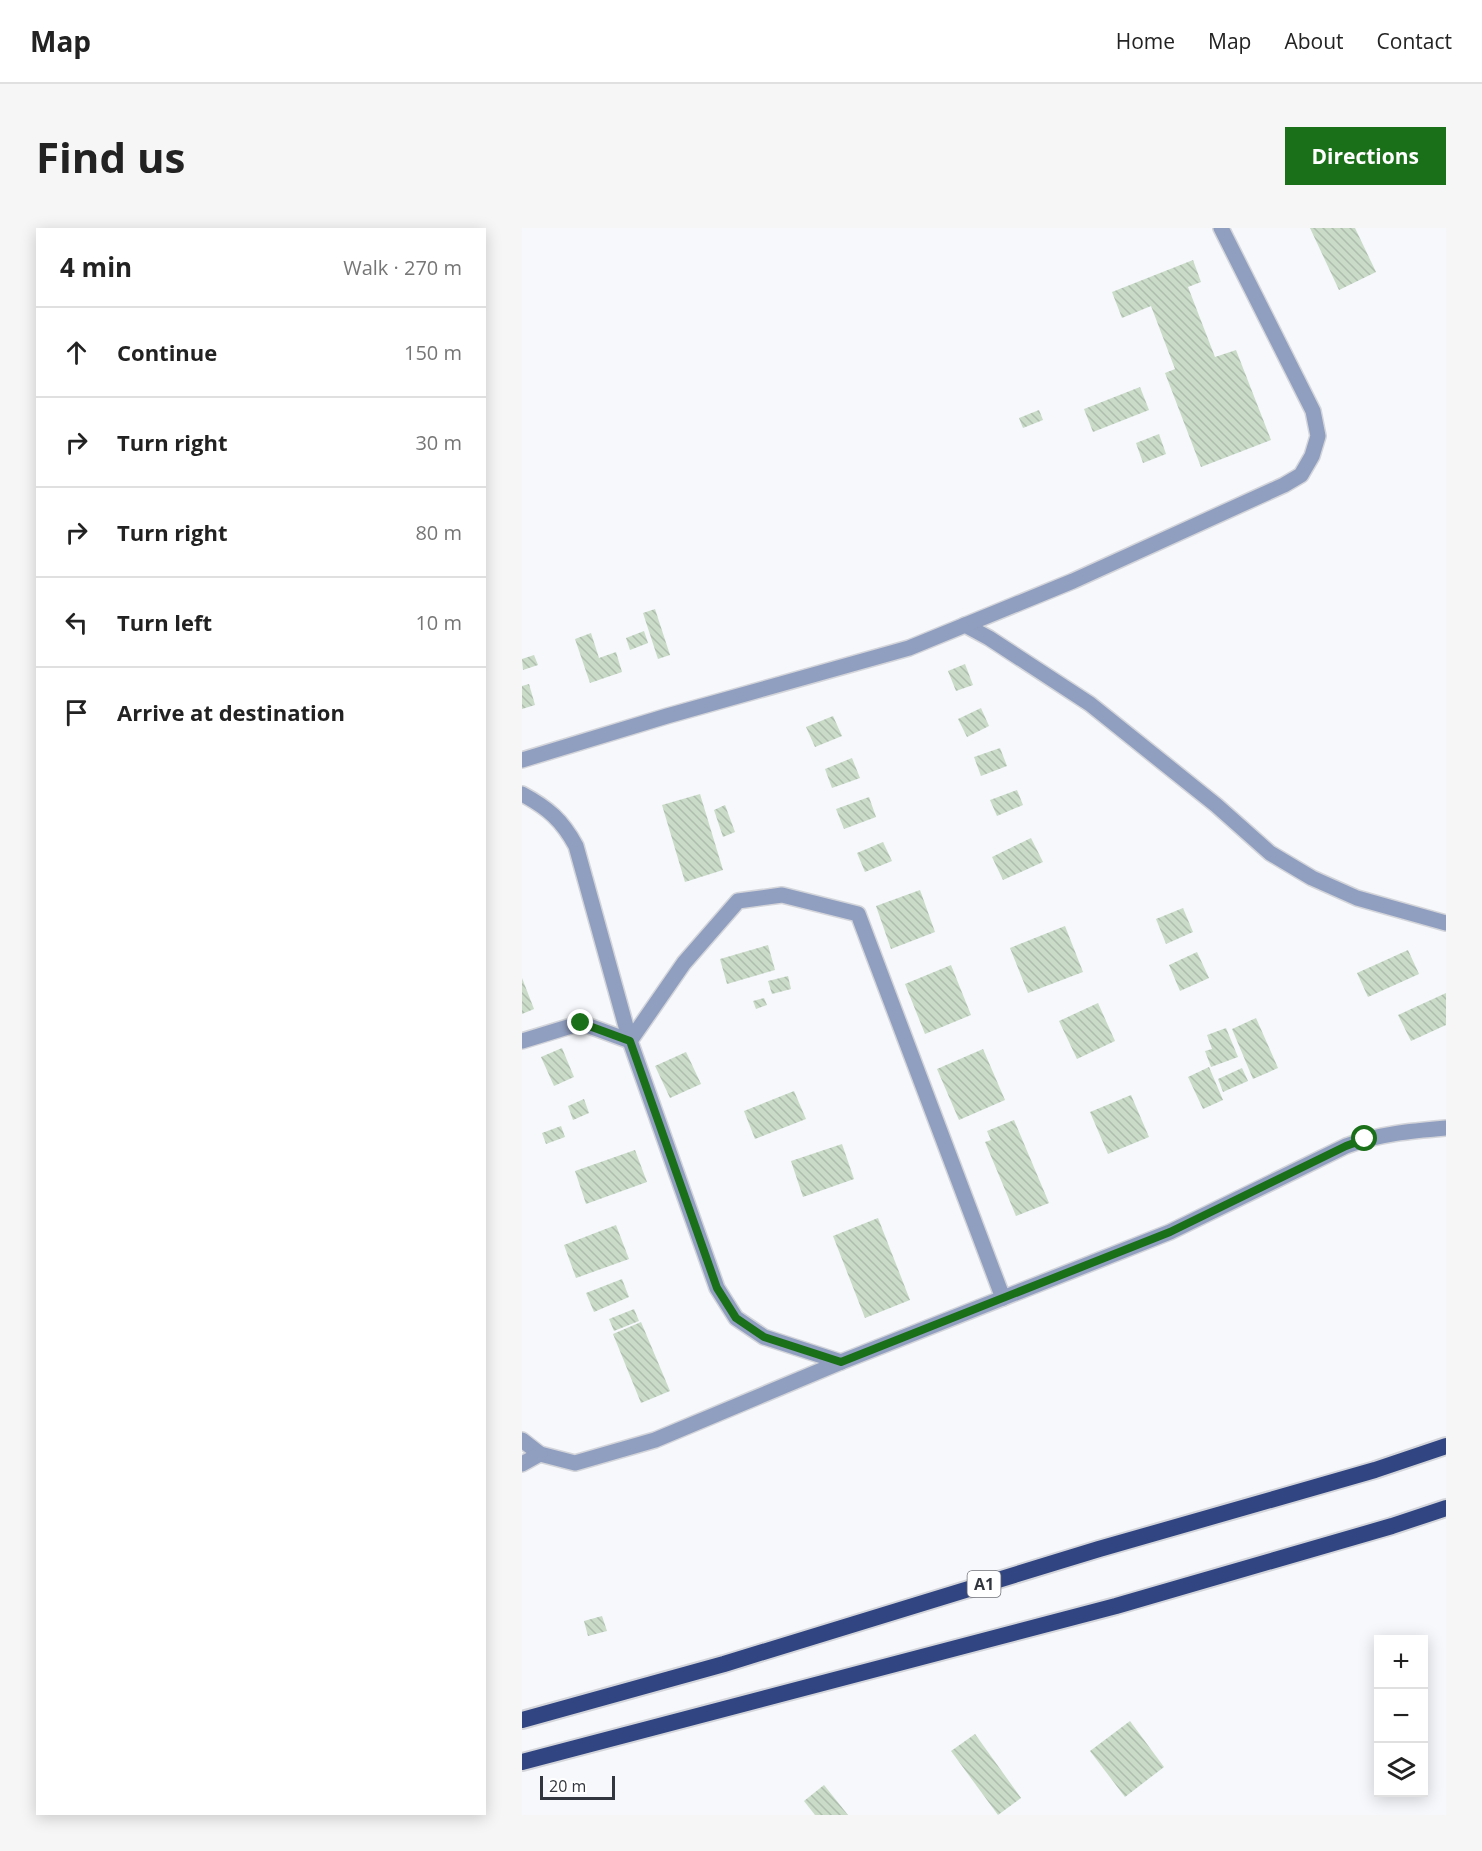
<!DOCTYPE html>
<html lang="en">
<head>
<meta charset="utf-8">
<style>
  body { margin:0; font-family:"Open Sans",sans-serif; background:#f6f6f6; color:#222 }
  .controls { position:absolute; right:18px; bottom:18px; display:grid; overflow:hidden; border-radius:0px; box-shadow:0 3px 15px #0003 }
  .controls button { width:54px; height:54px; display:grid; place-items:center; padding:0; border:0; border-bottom:2px solid #e0e0e0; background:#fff; color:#222; font:30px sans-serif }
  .scale { position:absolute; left:18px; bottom:15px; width:75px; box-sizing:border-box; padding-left:6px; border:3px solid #32363e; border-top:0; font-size:16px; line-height:21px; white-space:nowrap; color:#32363e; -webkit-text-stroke:4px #fff; paint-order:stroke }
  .stop { position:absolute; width:18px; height:18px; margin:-14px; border:4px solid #1a6f19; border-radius:50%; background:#fff }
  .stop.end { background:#1a6f19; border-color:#fff; box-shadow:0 2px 6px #0008 }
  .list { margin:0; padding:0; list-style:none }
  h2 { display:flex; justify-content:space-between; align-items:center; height:78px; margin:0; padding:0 24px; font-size:26px }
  h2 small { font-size:20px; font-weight:400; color:#767676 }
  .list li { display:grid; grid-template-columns:39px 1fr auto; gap:18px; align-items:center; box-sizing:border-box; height:90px; padding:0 24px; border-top:2px solid #e0e0e0 }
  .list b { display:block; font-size:22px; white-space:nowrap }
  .list em { font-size:20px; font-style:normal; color:#767676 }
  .icon { flex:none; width:33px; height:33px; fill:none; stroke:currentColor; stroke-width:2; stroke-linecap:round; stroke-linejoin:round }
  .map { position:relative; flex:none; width:924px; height:1587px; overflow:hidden; border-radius:0px }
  header { display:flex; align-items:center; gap:36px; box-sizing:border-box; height:84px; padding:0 30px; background:#fff; border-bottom:2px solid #e0e0e0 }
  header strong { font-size:28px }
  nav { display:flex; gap:33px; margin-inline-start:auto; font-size:21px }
  .intro { display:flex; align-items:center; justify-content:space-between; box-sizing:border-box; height:144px; padding:0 36px }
  h1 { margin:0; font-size:42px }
  .button { padding:15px 27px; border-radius:0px; background:#1a6f19; color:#fff; font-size:21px; font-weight:700 }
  main { display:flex; gap:36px; padding:0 36px }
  aside { flex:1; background:#fff; border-radius:0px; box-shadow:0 3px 15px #0003 }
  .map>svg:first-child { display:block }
  .building { fill:url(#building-back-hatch) }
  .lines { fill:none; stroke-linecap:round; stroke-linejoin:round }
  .minor-casing { stroke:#d3d5da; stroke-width:18 }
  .trunk-casing { stroke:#d3d5da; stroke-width:20 }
  .minor { stroke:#909ebf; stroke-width:15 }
  .trunk { stroke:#304582; stroke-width:16 }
  .route { stroke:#1a6f19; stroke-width:8 }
  .labels { text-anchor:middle; stroke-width:4.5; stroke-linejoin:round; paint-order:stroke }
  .shield { fill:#fff; stroke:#707278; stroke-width:1.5 }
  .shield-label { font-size:16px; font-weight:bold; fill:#32363e }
</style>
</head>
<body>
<header>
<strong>Map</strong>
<nav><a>Home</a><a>Map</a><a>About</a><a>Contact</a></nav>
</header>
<div class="intro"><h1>Find us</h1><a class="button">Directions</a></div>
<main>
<aside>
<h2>4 min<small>Walk · 270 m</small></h2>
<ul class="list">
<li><svg class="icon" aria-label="ahead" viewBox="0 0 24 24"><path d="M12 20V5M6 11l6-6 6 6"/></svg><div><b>Continue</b></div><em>150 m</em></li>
<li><svg class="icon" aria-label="right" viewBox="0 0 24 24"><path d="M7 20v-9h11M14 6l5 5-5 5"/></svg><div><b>Turn right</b></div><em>30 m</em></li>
<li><svg class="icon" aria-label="right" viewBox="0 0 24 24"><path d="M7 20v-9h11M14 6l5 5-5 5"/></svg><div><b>Turn right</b></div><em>80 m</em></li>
<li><svg class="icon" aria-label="left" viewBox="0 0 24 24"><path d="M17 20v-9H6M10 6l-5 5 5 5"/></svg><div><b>Turn left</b></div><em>10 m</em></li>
<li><svg class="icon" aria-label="arrive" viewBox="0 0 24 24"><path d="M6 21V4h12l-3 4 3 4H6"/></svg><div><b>Arrive at destination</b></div></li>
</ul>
</aside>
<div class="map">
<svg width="924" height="1587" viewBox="0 0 924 1587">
  <defs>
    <pattern id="building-back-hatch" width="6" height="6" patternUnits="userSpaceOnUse" patternTransform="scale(1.5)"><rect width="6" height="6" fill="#cadbc8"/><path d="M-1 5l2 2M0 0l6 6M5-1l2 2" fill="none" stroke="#aebdad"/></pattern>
  </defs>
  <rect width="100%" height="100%" fill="#f6f8fc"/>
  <g class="building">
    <polygon points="788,0 833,0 854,44 817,62"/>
    <polygon points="671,32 679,54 666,59 693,129 714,122 749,212 679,239 643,145 653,141 629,78 600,90 590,64"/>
    <polygon points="618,159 627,182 571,204 562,181"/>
    <polygon points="517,182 521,192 501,200 497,190"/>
    <polygon points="637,206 644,226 621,235 614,215"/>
    <polygon points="133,381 148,427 136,431 121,385"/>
    <polygon points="122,403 126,415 108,422 104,410"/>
    <polygon points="69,405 77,430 94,424 100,444 68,455 53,411"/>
    <polygon points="12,427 16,437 1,442 0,431"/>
    <polygon points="443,436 451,457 434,463 426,443"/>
    <polygon points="7,456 13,477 0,481 0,458"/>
    <polygon points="459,480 467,498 445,509 436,491"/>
    <polygon points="311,488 320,508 293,519 284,499"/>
    <polygon points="478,520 485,538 459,548 452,529"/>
    <polygon points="330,530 338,550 310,560 303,541"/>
    <polygon points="495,562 501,577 475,588 468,572"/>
    <polygon points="178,566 201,642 163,654 140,577"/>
    <polygon points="347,569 354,589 322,601 314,581"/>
    <polygon points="203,577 213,604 201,609 192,582"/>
    <polygon points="509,610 521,634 481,652 470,629"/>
    <polygon points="361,614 370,633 343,644 335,625"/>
    <polygon points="398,662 413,704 369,721 354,678"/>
    <polygon points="661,680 671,704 644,716 634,691"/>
    <polygon points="543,698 561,744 506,765 488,720"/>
    <polygon points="246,717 253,742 205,756 198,731"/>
    <polygon points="886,722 897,746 846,769 835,745"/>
    <polygon points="675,724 687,750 658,763 647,737"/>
    <polygon points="429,737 449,787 403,806 383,756"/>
    <polygon points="266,748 269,761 250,766 246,753"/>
    <polygon points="0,750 12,781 0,786"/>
    <polygon points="924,765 924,797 889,813 876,787"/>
    <polygon points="242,770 245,777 234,781 231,773"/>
    <polygon points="576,775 593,813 555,831 537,793"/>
    <polygon points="734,790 756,840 731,851 710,801"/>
    <polygon points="704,800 716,829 689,839 683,823 690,821 685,807"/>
    <polygon points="40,820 52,849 32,858 19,829"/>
    <polygon points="461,821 483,872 437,892 415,841"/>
    <polygon points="164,824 179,856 148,870 133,838"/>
    <polygon points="687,839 701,872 681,881 666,849"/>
    <polygon points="720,840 726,853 701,864 696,851"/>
    <polygon points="272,863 284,891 233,911 222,883"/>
    <polygon points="609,867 627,909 586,926 568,884"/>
    <polygon points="62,871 67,885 51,892 46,878"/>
    <polygon points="492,892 527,975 494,988 463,914 469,912 465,903"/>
    <polygon points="39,898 43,909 24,916 20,905"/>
    <polygon points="320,916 332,951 281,969 269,933"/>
    <polygon points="113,922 125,954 64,976 53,943"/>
    <polygon points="356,990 388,1072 343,1090 311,1008"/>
    <polygon points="94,997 107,1031 54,1050 42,1017"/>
    <polygon points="100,1051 107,1069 72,1084 64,1065"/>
    <polygon points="112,1081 117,1093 92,1103 87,1091"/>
    <polygon points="119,1094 148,1163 119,1175 91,1106"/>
    <polygon points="80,1388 85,1403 66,1408 62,1393"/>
    <polygon points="608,1493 642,1539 603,1569 568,1523"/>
    <polygon points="453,1506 499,1570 476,1587 429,1523"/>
    <polygon points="302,1557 326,1587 293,1587 282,1573"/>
  </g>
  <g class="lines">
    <defs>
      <g id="minor">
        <polyline points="443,397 467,410 568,476 694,577 748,625 790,650 835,670 924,695"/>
        <polyline points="0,532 145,488 387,420 551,353 762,257 779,247 790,228 796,208 791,183 699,0"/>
        <path d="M0,566c26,14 40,26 54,52l54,195 87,247 19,30 28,19 77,25"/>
        <polyline points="0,813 59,795 108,813"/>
        <polyline points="108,813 162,735 216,673 260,667 336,686 481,1070"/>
        <path d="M0,1212l18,14 35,9 80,-23 186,-78 329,-130 176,-86c32,-12 65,-15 100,-18"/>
        <polyline points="0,1236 18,1226"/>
      </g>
      <g id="trunk">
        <polyline points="0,1492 202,1436 577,1321 853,1242 924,1218"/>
        <polyline points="0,1534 594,1378 870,1298 924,1280"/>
      </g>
    </defs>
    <use href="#minor" class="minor-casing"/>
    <use href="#trunk" class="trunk-casing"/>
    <use href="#minor" class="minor"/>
    <use href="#trunk" class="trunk"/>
  </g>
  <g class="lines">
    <polyline class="route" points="59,795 108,813 195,1060 214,1090 242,1109 319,1134 648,1004 824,918 843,911"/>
  </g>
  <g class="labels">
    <rect class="shield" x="445.5" y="1343" width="33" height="26" rx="4.5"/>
    <g class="shield-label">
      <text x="462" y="1362">A1</text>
    </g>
  </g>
</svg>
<div class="controls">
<button>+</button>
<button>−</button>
<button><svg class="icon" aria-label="layers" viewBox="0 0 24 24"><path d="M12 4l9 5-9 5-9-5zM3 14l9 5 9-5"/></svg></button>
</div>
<div class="scale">20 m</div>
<div class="stop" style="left:843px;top:911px"></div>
<div class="stop end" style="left:59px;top:795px"></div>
</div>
</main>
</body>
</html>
